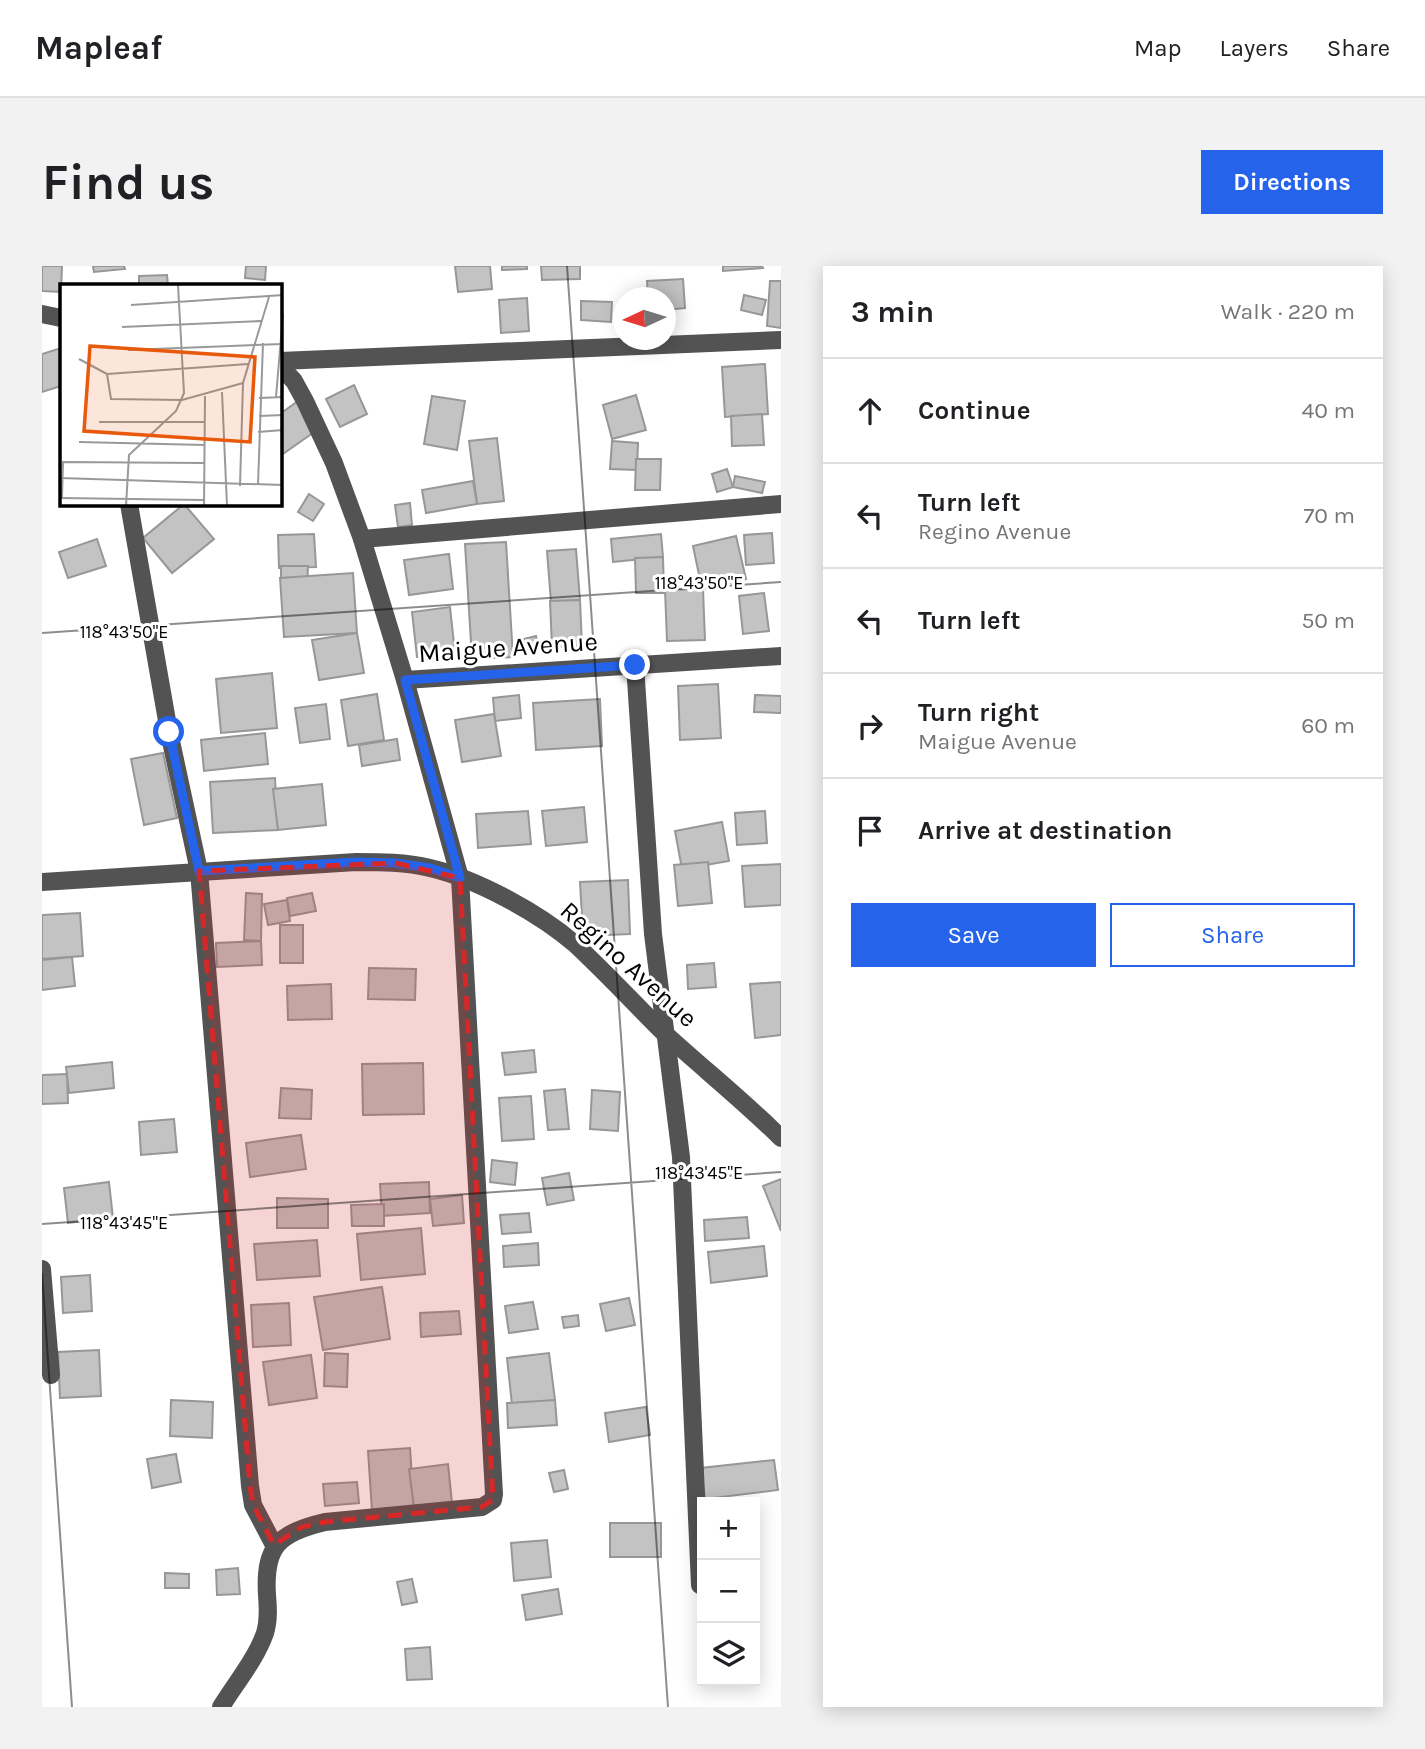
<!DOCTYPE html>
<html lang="en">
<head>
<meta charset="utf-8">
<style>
  body { margin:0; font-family:Karla,sans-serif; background:#f2f2f2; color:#202124 }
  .controls { position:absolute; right:21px; bottom:21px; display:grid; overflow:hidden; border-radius:0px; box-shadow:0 4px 18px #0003 }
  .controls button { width:63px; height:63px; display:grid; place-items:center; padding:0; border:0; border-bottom:2px solid #e0e0e0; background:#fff; color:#202124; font:35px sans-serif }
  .compass { position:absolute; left:571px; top:21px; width:63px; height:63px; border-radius:50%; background:#fff; box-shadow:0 4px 18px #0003; rotate:266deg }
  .stop { position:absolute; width:21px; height:21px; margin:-16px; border:5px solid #2563eb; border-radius:50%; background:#fff }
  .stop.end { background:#2563eb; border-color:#fff; box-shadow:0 2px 7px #0008 }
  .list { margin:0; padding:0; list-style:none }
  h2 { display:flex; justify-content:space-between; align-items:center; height:91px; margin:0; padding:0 28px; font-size:30px }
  h2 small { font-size:23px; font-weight:400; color:#757577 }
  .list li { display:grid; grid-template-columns:46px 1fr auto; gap:21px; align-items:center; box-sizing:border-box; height:105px; padding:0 28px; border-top:2px solid #e0e0e0 }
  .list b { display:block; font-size:26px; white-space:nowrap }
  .list p { margin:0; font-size:23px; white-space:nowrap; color:#757577 }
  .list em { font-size:23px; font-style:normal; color:#757577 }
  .actions { display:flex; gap:14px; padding:21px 28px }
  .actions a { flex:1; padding:16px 0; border:2px solid #2563eb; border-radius:0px; text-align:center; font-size:24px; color:#2563eb }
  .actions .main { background:#2563eb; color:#fff }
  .icon { flex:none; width:38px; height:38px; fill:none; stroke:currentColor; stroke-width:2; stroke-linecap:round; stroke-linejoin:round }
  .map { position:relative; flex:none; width:739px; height:1441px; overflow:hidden; border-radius:0px }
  header { display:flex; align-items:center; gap:42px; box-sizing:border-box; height:98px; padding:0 35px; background:#fff; border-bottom:2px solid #e0e0e0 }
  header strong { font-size:33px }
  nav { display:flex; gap:38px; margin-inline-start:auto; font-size:24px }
  .intro { display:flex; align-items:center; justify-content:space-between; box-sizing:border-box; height:168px; padding:0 42px }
  h1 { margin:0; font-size:49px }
  .button { padding:18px 32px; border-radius:0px; background:#2563eb; color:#fff; font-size:24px; font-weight:700 }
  main { display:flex; gap:42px; padding:0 42px }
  aside { flex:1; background:#fff; border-radius:0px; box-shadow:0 4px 18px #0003 }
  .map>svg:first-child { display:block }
  .building { fill:#c3c3c3; stroke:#979797; stroke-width:2 }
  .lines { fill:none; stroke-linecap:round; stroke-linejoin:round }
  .minor { stroke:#535353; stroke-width:18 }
  .route { stroke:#2563eb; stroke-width:9 }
  .marked { fill:#d62828; fill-opacity:0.2; stroke:#d62828; stroke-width:5; stroke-dasharray:14 9; stroke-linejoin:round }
  .ticks { fill:none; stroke:#000; stroke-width:2; stroke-opacity:0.45 }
  .labels { text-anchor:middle; stroke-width:6; stroke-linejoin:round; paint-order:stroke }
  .street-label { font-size:26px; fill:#000; stroke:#fff }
  .inset-road { fill:none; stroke:#999; stroke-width:2 }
  .view { fill:#e8590c; fill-opacity:0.15; stroke:#e8590c; stroke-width:3.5 }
  .inset-edge { fill:none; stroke:#000; stroke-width:3.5 }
  .ticks-label { font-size:18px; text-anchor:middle; fill:#000; stroke:#fff; stroke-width:6; stroke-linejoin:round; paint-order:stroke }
</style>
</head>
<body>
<header>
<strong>Mapleaf</strong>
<nav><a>Map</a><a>Layers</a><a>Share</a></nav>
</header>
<div class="intro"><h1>Find us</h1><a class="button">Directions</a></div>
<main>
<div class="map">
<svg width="739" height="1441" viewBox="0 0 739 1441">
  <rect width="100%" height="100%" fill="#fff"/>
  <g class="building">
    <polygon points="0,0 20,0 19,26 0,25"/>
    <polygon points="51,0 82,0 83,3 52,6"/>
    <polygon points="204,0 224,0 223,14 203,12"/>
    <polygon points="413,0 448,0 450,23 416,26"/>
    <polygon points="460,0 485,0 485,3 460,4"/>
    <polygon points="499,0 538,0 538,13 500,14"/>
    <polygon points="681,0 720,0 721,2 681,5"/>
    <polygon points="125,9 126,19 97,19 97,10"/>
    <polygon points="641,13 643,42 624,44 624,32 606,32 605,15"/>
    <polygon points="728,15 739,15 739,62 725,60"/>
    <polygon points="702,29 724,34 720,49 699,44"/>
    <polygon points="485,32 487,65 459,67 457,34"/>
    <polygon points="539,35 570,36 569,56 539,54"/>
    <polygon points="19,82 19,120 0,126 0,88"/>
    <polygon points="723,98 726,148 683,151 680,101"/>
    <polygon points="312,119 325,148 298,161 284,133"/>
    <polygon points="594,129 604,164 570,173 561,139"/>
    <polygon points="390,130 423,135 415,184 382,178"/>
    <polygon points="256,135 275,164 238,190 238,148"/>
    <polygon points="720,148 722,179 690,180 689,150"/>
    <polygon points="455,172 462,235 435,238 427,175"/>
    <polygon points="570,175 596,177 595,204 568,203"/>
    <polygon points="594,193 619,193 618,224 593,224"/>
    <polygon points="685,203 691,221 675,226 670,208"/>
    <polygon points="693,210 723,216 720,227 691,221"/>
    <polygon points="431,215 435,238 384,247 380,224"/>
    <polygon points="267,228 282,238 271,255 256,246"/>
    <polygon points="368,237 370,259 356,261 353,239"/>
    <polygon points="142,238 172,273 130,307 101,272"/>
    <polygon points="730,267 732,297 704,299 702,269"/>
    <polygon points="272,268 274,301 237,302 236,269"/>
    <polygon points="619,268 621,291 571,296 569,273"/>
    <polygon points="694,270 704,313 660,323 651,280"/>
    <polygon points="55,273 64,300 26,312 17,286"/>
    <polygon points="464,276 471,391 430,393 423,278"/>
    <polygon points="534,283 538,334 509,336 505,285"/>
    <polygon points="407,288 411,323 367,329 362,294"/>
    <polygon points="621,291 622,327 594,327 593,292"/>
    <polygon points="239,300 266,300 265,324 239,324"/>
    <polygon points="311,307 315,367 242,371 238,312"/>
    <polygon points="661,323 663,374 625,375 623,324"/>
    <polygon points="722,327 727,365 701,368 697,330"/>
    <polygon points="538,334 540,380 510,381 508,335"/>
    <polygon points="408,341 413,387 375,391 370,346"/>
    <polygon points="315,367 322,407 277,414 270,374"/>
    <polygon points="494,370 497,384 486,387 482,373"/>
    <polygon points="230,407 235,462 179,467 174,413"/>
    <polygon points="676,418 679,472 638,474 636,420"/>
    <polygon points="335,428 342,474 306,480 299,434"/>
    <polygon points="477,429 479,452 453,455 451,432"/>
    <polygon points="713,429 739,430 739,447 712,446"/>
    <polygon points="558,433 560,480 494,484 491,437"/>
    <polygon points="284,438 288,473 258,477 253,442"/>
    <polygon points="452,448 459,490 420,496 413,454"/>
    <polygon points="223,467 226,498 162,505 159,474"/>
    <polygon points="355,473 358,494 320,500 317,479"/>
    <polygon points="121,487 135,552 102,559 89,493"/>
    <polygon points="233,512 236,564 171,567 168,516"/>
    <polygon points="280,518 284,559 236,564 231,523"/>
    <polygon points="542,541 545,576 504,580 500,545"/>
    <polygon points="486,545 489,578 436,582 434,548"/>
    <polygon points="723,545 725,577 695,579 693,547"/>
    <polygon points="680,556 687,595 640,603 633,565"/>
    <polygon points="666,596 670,637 636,640 632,599"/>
    <polygon points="739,598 739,639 703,641 700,600"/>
    <polygon points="586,614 588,668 541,670 538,616"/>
    <polygon points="204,627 220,628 219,675 202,674"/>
    <polygon points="270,627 274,645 248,650 245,632"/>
    <polygon points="245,634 248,655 226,659 222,638"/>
    <polygon points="38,647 41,690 0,693 0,649"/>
    <rect x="238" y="659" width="23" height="38"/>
    <polygon points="219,675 220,699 175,701 174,677"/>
    <polygon points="30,691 33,720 0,724 0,694"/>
    <polygon points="672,697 674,721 646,723 645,699"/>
    <polygon points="327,702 374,703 373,734 326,733"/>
    <polygon points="739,716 739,769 713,772 708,718"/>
    <polygon points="289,718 290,753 246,754 245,720"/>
    <polygon points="492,784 494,806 463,809 460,787"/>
    <polygon points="70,796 72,822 27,827 24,801"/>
    <polygon points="381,797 382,848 321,849 320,798"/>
    <polygon points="25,808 26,837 0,838 0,809"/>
    <polygon points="239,822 270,824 269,853 237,852"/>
    <polygon points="523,823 527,863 506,864 502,825"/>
    <polygon points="550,824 578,826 576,865 548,863"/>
    <polygon points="489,830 492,873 460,875 457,832"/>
    <polygon points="132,853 135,886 99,889 97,856"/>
    <polygon points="259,869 264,903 208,911 204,877"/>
    <polygon points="450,894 475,897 473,919 448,916"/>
    <polygon points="527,907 532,934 505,939 500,912"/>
    <polygon points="739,913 739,965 721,920"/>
    <polygon points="67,916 71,952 26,957 22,922"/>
    <polygon points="387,916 388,947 340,950 338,918"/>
    <polygon points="420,929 422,957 391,960 388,933"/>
    <polygon points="235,932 286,933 286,962 235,962"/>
    <polygon points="342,938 342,960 310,960 309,939"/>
    <polygon points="487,947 489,966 460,968 458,949"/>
    <polygon points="705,951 707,972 663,975 662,954"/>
    <polygon points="379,962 383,1008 319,1014 315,968"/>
    <polygon points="275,974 278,1010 215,1014 212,978"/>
    <polygon points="496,977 497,999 462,1001 461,980"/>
    <polygon points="722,980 725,1010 669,1017 666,986"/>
    <polygon points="48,1009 50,1045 21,1047 19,1011"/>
    <polygon points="340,1021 348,1073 281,1084 272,1031"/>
    <polygon points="587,1032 593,1059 564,1065 558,1038"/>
    <polygon points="491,1036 496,1063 467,1067 463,1040"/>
    <polygon points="247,1037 249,1079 211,1081 209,1039"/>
    <polygon points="417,1045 419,1068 379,1071 378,1047"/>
    <polygon points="536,1049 537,1060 522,1062 520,1051"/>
    <polygon points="57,1084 59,1130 18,1132 16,1086"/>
    <polygon points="283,1087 306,1088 305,1121 282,1120"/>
    <polygon points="507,1087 513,1134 470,1139 465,1092"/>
    <polygon points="269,1089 275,1132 227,1139 221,1096"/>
    <polygon points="129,1134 171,1136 170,1172 128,1170"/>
    <polygon points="513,1134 515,1159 466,1162 465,1137"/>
    <polygon points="604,1141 608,1169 567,1176 563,1147"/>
    <polygon points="368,1182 372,1242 330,1245 326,1185"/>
    <polygon points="134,1188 139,1216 110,1222 105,1193"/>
    <polygon points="732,1194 736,1224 663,1233 659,1202"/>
    <polygon points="406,1198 410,1237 372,1242 367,1203"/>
    <polygon points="522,1204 526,1223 512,1226 507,1207"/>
    <polygon points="315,1216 317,1237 283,1240 281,1218"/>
    <rect x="568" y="1257" width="51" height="34"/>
    <polygon points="505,1274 509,1311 472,1315 469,1277"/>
    <polygon points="196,1302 198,1328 175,1329 174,1304"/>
    <polygon points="123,1307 147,1308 147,1322 123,1322"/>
    <polygon points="370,1313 375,1336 360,1339 355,1316"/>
    <polygon points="516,1323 520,1348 484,1354 480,1329"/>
    <polygon points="388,1381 390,1413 365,1414 363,1383"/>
  </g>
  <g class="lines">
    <g class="minor">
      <polyline points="0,48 19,52"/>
      <polyline points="238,95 739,74"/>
      <polyline points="87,238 127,466 157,605 208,1220 211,1239 232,1279"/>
      <polyline points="320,273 739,238"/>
      <polyline points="593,399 611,668 639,891 658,1319"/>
      <polyline points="363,414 739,390"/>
      <path d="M0,616l314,-20c25,0 49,0 74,6 47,11 109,45 145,76 30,28 58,58 87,87 39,36 81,69 119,107"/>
      <polyline points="0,1003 9,1109"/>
      <path d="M179,1441c14,-23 35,-48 44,-74 4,-13 3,-26 2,-38 -3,-49 12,-62 58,-73l157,-15 11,-7 1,-6 -34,-616 -55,-198 -43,-141 -28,-76 -29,-62 -11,-20 -14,-15"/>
    </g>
  </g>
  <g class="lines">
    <polyline class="route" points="127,466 157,605 314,596 354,597 388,602 418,612 363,414 593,399"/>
  </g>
  <path class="marked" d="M354,597l64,15 33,622 -11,7 -157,15 -23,5 -28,18 -21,-40 -3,-19 -51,-615z"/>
  <path class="ticks" d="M525,0l101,1441M0,367l739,-51M0,958l739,-52M0,1007l30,434"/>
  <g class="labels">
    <g class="street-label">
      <text transform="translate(466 381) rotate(-4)" y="9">Maigue Avenue</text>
      <text transform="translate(587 698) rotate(42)" y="9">Regino Avenue</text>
    </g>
  </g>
  <g transform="translate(18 18)">
    <rect width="222" height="222" fill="#fff"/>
    <path class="inset-road" d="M71,21l152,-10M62,43l139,-6M68,66l155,-6M19,75l28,15 4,25 71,1 61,-17M47,90l141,-10M162,108l5,114M216,113l7,-83M199,114l24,-1M199,132l24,-1M39,138h106M198,148l25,-2M19,158l126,3M0,194l223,7M198,201l5,-142M180,202l3,-103 26,-86M0,214l144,2M2,214l1,-36 141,1M66,222l3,-51 47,-44 8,-18 -6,-108M144,222l1,-110"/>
    <path class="view" d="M30,62l165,11 -5,85 -166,-11z"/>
    <rect width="222" height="222" class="inset-edge"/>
  </g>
  <g class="ticks-label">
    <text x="657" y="323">118°43'50"E</text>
    <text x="82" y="372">118°43'50"E</text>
    <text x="657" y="913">118°43'45"E</text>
    <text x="82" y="963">118°43'45"E</text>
  </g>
</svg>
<div class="controls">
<button>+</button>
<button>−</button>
<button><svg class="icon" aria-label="layers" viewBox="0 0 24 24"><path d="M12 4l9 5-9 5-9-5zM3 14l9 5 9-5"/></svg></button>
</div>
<svg class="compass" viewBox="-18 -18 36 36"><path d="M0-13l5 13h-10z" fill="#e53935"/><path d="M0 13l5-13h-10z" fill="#757577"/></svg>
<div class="stop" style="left:127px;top:466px"></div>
<div class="stop end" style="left:593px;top:399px"></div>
</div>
<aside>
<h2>3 min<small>Walk · 220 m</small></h2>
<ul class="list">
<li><svg class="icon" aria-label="ahead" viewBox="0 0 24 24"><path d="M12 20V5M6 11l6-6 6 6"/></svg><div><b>Continue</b></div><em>40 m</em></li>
<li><svg class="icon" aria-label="left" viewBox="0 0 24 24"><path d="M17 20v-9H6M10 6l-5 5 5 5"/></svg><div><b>Turn left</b><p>Regino Avenue</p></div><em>70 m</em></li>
<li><svg class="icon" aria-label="left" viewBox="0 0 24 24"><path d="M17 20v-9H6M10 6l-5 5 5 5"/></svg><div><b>Turn left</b></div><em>50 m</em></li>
<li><svg class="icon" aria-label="right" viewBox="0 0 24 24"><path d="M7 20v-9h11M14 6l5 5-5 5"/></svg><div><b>Turn right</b><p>Maigue Avenue</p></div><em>60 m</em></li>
<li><svg class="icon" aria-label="arrive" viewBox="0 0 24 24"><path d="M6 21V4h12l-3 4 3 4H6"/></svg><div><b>Arrive at destination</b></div></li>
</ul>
<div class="actions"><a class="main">Save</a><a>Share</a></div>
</aside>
</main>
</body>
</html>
